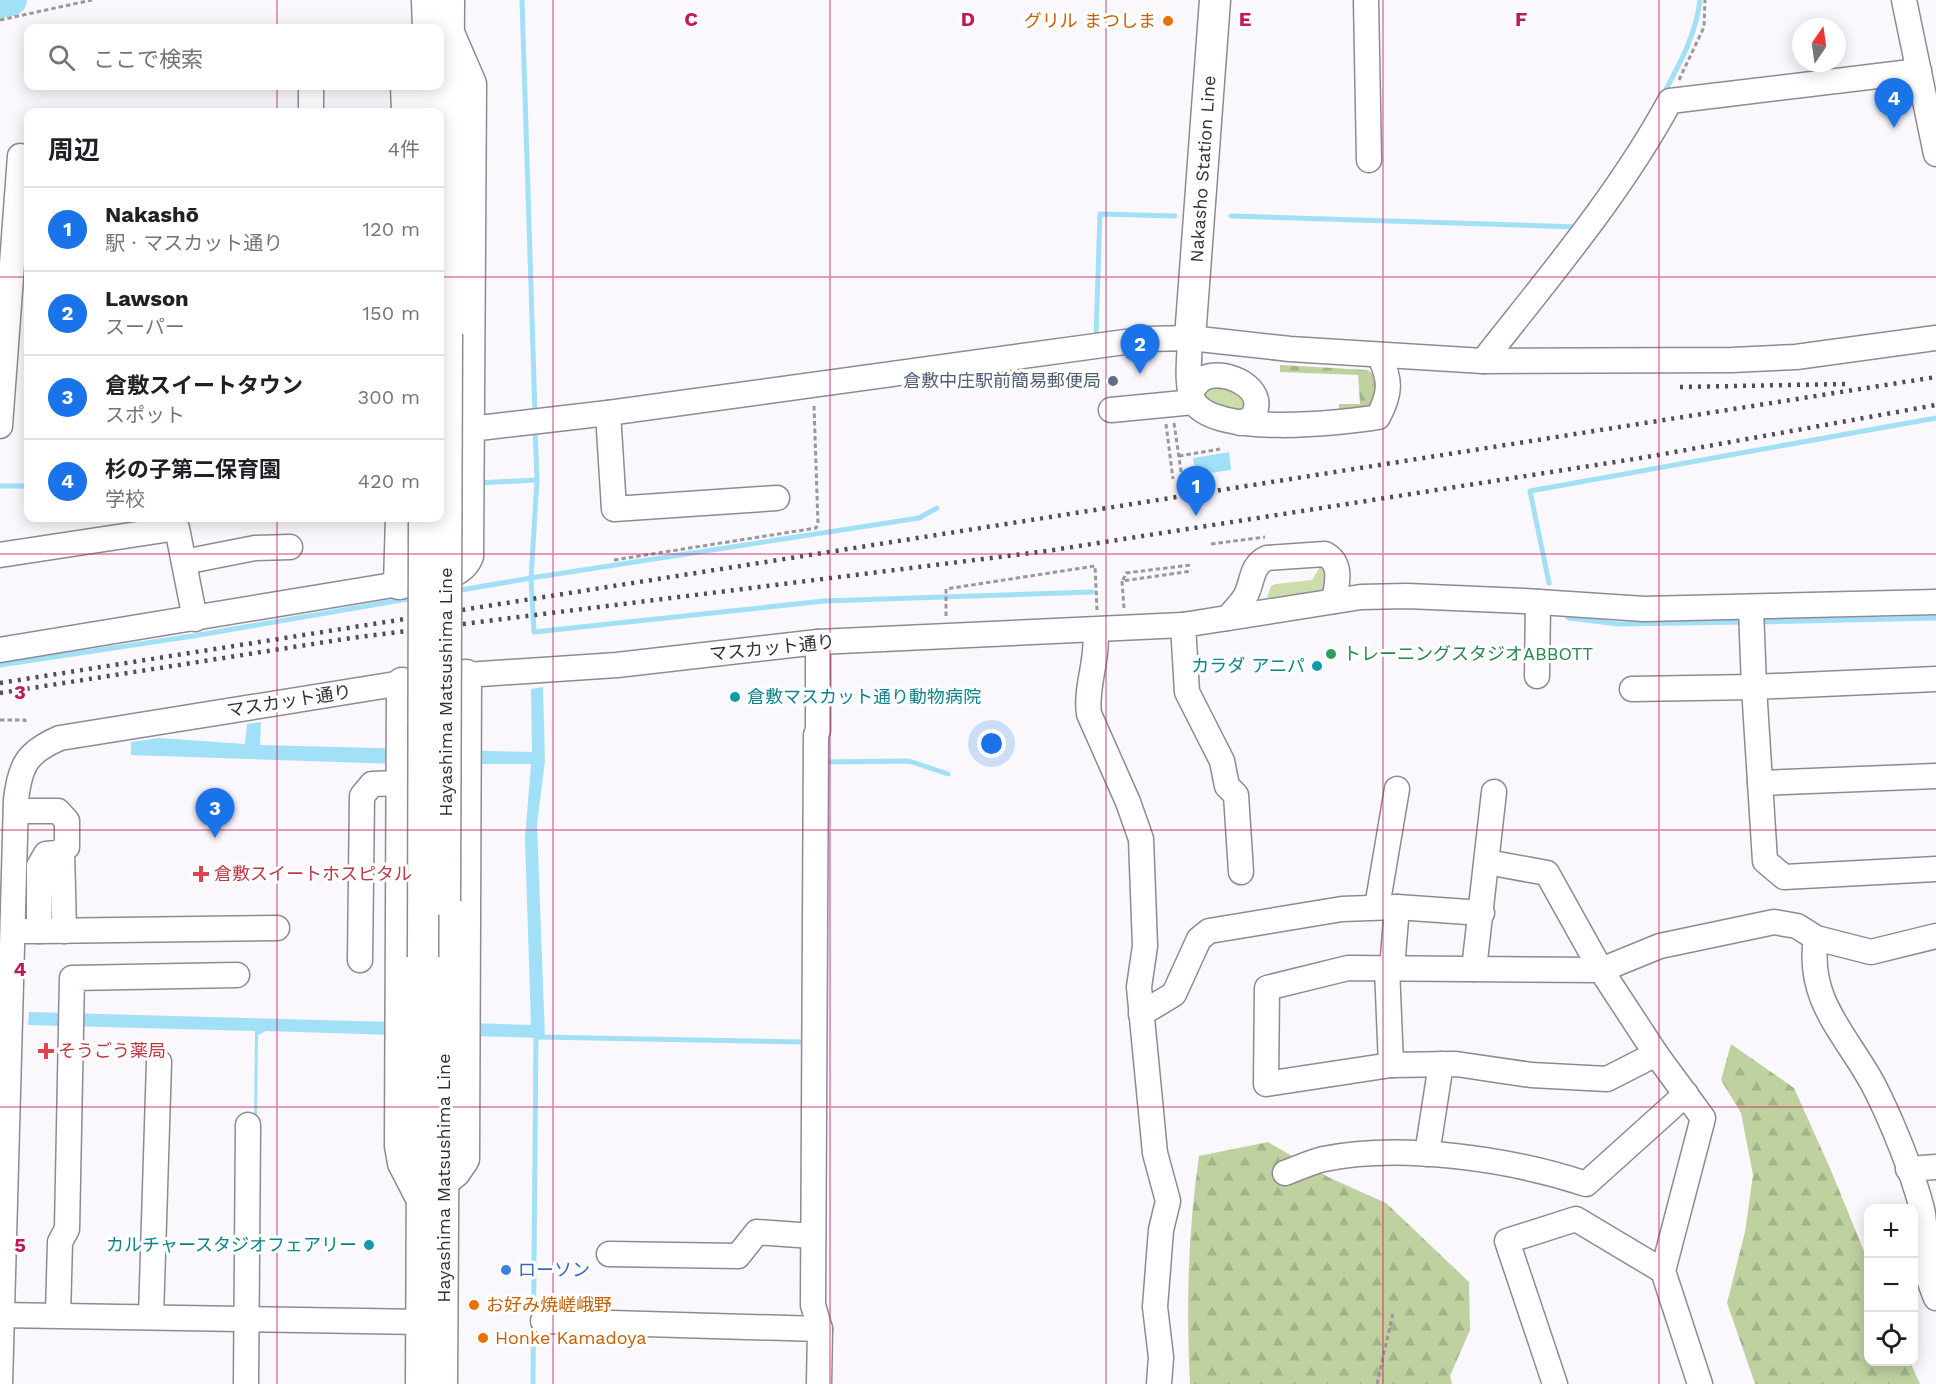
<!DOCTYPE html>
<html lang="ja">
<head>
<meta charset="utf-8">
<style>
  body { margin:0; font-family:"Work Sans","Noto Sans JP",sans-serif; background:#f6f6f6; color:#202124 }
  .controls { position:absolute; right:18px; bottom:18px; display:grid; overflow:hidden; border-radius:12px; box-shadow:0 3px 15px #0003 }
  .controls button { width:54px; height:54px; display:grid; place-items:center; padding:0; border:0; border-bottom:2px solid #e0e0e0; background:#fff; color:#202124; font:30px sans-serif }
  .compass { position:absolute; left:1792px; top:18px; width:54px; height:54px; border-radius:50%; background:#fff; box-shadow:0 3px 15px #0003; rotate:13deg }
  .you { position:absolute; left:992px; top:744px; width:21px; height:21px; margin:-15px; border:4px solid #fff; border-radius:50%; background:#1a73e8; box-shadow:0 0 0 9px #1a73e833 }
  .badge { display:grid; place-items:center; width:39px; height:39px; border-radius:50%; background:#1a73e8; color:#fff; font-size:20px; font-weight:700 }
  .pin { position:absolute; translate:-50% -50px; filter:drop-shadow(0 2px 3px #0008) }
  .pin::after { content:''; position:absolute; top:32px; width:21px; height:18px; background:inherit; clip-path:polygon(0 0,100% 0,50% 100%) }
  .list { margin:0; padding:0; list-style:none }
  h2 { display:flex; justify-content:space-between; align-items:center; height:78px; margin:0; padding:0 24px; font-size:26px }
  h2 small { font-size:20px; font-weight:400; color:#757577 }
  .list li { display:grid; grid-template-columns:39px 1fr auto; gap:18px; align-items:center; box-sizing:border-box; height:84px; padding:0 24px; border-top:2px solid #e0e0e0 }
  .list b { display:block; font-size:22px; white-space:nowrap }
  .list p { margin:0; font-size:20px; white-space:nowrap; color:#757577 }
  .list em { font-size:20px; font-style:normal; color:#757577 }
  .icon { flex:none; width:33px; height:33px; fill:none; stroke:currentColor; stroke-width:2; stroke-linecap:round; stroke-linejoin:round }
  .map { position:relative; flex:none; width:1936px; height:1384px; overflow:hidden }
  .search { position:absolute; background:#fff; box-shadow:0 3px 15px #0003; left:24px; top:24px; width:420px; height:66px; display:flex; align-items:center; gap:15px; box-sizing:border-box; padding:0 21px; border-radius:12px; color:#757577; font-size:22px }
  .panel { position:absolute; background:#fff; box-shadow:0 3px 15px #0003; left:24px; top:108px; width:420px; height:414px; border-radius:12px }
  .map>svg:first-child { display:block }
  .forest { fill:url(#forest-firs) }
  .garden { fill:#caddab }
  .water { fill:#a2e0f8 }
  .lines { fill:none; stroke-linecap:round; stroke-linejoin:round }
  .stream { stroke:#a2e0f8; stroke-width:5 }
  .river { stroke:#a2e0f8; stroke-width:32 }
  .minor-casing { stroke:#8e8a95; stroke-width:27 }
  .major-casing { stroke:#8e8a95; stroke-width:33 }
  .path { stroke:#9a989d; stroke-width:3; stroke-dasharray:4.5 3; stroke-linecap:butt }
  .minor { stroke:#fff; stroke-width:24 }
  .major { stroke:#fff; stroke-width:30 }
  .rail { stroke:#504e53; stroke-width:4.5; stroke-dasharray:3 6; stroke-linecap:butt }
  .major-bridge-casing { stroke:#8e8a95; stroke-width:33; stroke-linecap:butt }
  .major-bridge { stroke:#fff; stroke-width:30 }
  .grid { fill:none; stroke:#c2185b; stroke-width:1.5; stroke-opacity:0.55 }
  .food-dot { fill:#e8710a; stroke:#fff; stroke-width:2 }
  .service-dot { fill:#5c6f8a; stroke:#fff; stroke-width:2 }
  .leisure-dot { fill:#2e9e5b; stroke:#fff; stroke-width:2 }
  .culture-dot { fill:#0f9aa8; stroke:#fff; stroke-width:2 }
  .health-dot { fill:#e0444e; stroke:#fff; stroke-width:2 }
  .shop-dot { fill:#3f7fe0; stroke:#fff; stroke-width:2 }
  .labels { text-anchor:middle; stroke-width:6; stroke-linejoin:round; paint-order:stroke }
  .food-label { font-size:18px; fill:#c56008; stroke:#fff; text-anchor:start }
  .street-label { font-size:18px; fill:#333136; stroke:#fff }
  .service-label { font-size:18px; fill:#4e5e75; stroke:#fff; text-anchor:end }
  .leisure-label { font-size:18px; fill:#27864d; stroke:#fff; text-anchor:start }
  .culture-label { font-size:18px; fill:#0d838f; stroke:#fff; text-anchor:end }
  .health-label { font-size:18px; fill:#be3a42; stroke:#fff; text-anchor:start }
  .shop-label { font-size:18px; fill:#366cbe; stroke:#fff; text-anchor:start }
  .grid-label { font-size:20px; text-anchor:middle; font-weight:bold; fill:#c2185b; stroke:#fff; stroke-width:6; stroke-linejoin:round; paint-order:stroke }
</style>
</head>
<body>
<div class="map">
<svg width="1936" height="1384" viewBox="0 0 1936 1384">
  <defs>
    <pattern id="forest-firs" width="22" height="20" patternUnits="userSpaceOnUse" patternTransform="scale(1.5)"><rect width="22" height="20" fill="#bed19f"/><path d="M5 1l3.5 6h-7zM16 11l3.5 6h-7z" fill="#a4b48a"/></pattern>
  </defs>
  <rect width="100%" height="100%" fill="#faf8fd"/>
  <g class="forest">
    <polygon points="1280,365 1368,370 1375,376 1379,386 1371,406 1339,420 1339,404 1360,404 1358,375 1280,372"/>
    <polygon points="1731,1044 1794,1088 1830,1168 1868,1261 1868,1362 1910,1362 1920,1384 1755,1384 1727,1303 1745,1232 1753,1175 1741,1113 1721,1080"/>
    <path d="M1268,1142l62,36 56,25 83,79 1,48 -20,46 2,8h-262c-4,-77 -2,-152 9,-228z"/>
  </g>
  <g class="garden">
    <polygon points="1210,383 1248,395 1246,414 1204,401 1201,391"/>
    <path d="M1321,565c7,9 6,14 3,25l-5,3 -42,6 -10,-2 4,-11 5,-2 36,-4z"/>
  </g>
  <g class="water">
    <polygon points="1229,452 1231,470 1196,475 1193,458"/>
    <polygon points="543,687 545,761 537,824 545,1038 472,1036 472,1023 531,1025 525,838 531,764 398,764 131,755 131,742 159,738 245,744 247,724 261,722 260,745 532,752 531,689"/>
    <polygon points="29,1012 393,1022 393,1035 266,1031 258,1035 255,1311 252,1310 255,1031 28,1025"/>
  </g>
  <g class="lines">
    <g class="stream">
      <polyline points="522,0 535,415"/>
      <path d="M1663,95c16,-30 33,-60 37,-95"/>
      <polyline points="1231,216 1578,227"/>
      <polyline points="1096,336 1100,214 1175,216"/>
      <polyline points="477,483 537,480"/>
      <polyline points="0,486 28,486"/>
      <polyline points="937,508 919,518 531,578 534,632 824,601 1092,592"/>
      <polyline points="1549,583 1530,491 1936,418"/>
      <polyline points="455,591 531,578 537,480 535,427"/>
      <polyline points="1567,616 1569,618 1618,624 1745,622"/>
      <polyline points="1758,622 1936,618"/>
      <polyline points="0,665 193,636 413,598"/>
      <polyline points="822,762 909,761 948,774"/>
      <polyline points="538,1037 804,1042 804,1038"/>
      <polyline points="533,1384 536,1031"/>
    </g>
    <polyline class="river" points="0,2 11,0"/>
    <defs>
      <g id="minor">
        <polyline points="1366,0 1369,160"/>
        <polyline points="1904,0 1936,154"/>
        <polyline points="311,86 311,112"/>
        <path d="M1190,338c0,18 -5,48 4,64 22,35 148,21 184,15 13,-24 13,-37 1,-62"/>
        <path d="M1483,361c65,-83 136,-166 187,-260l249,-30"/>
        <path d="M1191,392c4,-6 7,-11 13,-14 19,-9 57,7 52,30 -2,10 -7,12 -16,15"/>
        <polyline points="1111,410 1194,402"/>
        <polyline points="608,413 614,509 777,498"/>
        <polyline points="0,426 20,156"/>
        <polyline points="453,431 608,413 1147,339 1190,338 1290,349 1483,361 1732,360 1796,357 1936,338"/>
        <polyline points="0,555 177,528 195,619"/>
        <polyline points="184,562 255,548 290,547"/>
        <path d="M1228,618c6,-8 14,-15 18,-23 7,-14 5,-30 21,-37l58,-4c18,10 12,29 9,47"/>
        <polyline points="1183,625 1187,692 1222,761 1227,786 1236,795 1241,872"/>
        <path d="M1095,631c4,28 -10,55 -6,83l39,88 13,37 4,107 -6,41 16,166 13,48 -7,29 -6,77 6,50 -2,27"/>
        <polyline points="818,642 818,730 816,735 813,1305 820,1329 819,1384"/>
        <polyline points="0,650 399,584"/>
        <polyline points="1537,676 1538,602"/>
        <polyline points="1936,679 1754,687 1765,861 1784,877 1936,869"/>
        <polyline points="1632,689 1754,687 1751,608"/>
        <polyline points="1760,783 1936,776"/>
        <polyline points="16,811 58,811 67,821 67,847 57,853 46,854 39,866 39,931 23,931"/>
        <polyline points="62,851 64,931"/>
        <polyline points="1487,862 1547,873 1601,970 1656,1054 1703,1118 1663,1271 1700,1384"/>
        <polyline points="1377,907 1397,789"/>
        <polyline points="39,931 277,928"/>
        <path d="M1816,938c-10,63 31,97 58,148 17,33 39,87 48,123 5,20 1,43 5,63 2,9 6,18 9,26"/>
        <polyline points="360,960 362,796 372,784 401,783"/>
        <polyline points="1387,968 1391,1065"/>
        <polyline points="1392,968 1397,907"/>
        <polyline points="1474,969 1494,792"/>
        <polyline points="1141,1014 1174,994 1199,939 1209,931 1342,909 1397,907 1482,913"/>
        <polyline points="1656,1054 1607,1079 1531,1075 1456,1064 1391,1065 1266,1084 1267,988 1348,968 1601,970 1660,946 1774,922 1797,926 1816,938 1871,952 1936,936"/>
        <polyline points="1427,1154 1441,1064"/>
        <polyline points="1908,1169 1936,1167"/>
        <path d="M1285,1173c13,-5 26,-11 39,-14 77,-16 187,0 262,25l100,-90"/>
        <polyline points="609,1254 738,1256 757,1232 813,1236"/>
        <polyline points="0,1315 422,1322"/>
        <polyline points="58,1315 60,1242 67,1229 72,978 237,975"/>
        <polyline points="151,1317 159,1062"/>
        <polyline points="543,1321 820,1329"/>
        <path d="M0,1384l16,-584c4,-35 11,-48 44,-62l342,-55 64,-8 151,-10 201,-23 365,-17 178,-28 46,-1 117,5 120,8 292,-7"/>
        <polyline points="246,1384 248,1125"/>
        <polyline points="1555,1384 1507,1241 1576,1219 1663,1271"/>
      </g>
      <g id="major">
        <polyline points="427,0 428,28"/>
        <polyline points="406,86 407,112"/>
        <polyline points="427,112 428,86"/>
        <polyline points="447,334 449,0"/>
        <polyline points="1190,338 1215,0"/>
        <path d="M401,518l-2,66c22,-5 60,-5 69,-28l3,-472 -22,-51"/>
        <polyline points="402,683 400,1146 403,1163 422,1200"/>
        <polyline points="443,1182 455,1172 464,1159 466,675"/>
        <polyline points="421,1384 423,957"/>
        <polyline points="442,1384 445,901"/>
      </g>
    </defs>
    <use href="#minor" class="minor-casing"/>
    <use href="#major" class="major-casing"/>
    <g class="path">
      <polyline points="0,20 92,0"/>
      <polyline points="1679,80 1704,27 1705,0"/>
      <polyline points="1174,423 1182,478"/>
      <polyline points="1166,424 1173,479"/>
      <polyline points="1179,456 1220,449"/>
      <polyline points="1211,544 1265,537"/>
      <polyline points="614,560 816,528 818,524 814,406"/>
      <polyline points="1123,580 1126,573 1191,565"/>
      <polyline points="1124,608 1122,581 1192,571"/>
      <polyline points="946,616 946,589 1095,566 1097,610"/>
      <polyline points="0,720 25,720 25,723"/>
      <polyline points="1377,1384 1393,1313"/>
    </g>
    <use href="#minor" class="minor"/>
    <use href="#major" class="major"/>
    <g class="rail">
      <polyline points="1680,387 1845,384"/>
      <polyline points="0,683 1936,377"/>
      <polyline points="0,693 351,638 1047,551 1647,457 1936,405"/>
    </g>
    <defs>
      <g id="major-bridge">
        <polyline points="445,901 447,334"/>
        <polyline points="423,957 424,518"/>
      </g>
    </defs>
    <use href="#major-bridge" class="major-bridge-casing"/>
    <use href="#major-bridge" class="major-bridge"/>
  </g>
  <path class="grid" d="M277,0v28M553,0v1384M830,0v1384M1106,0v1384M1383,0v1384M1659,0v1384M277,86v26M0,277h28M440,277h1496M277,518v866M0,554h1936M0,830h1936M0,1107h1936"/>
  <g class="food-dot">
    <circle cx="1168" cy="21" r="6"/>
    <circle cx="474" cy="1305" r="6"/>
    <circle cx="483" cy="1338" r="6"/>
  </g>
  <circle class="service-dot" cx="1113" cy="381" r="6"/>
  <circle class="leisure-dot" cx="1331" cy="654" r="6"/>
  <g class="culture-dot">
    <circle cx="1317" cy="666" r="6"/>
    <circle cx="735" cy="697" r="6"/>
    <circle cx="369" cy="1245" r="6"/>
  </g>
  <g class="health-dot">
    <path d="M198 865h6v6h6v6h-6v6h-6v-6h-6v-6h6z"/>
    <path d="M43 1042h6v6h6v6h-6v6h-6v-6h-6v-6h6z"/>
  </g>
  <circle class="shop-dot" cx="506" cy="1270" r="6"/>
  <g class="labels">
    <g class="food-label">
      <text x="1156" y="27" text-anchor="end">グリル まつしま</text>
      <text x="486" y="1311">お好み焼嵯峨野</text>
      <text x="495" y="1344">Honke Kamadoya</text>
    </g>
    <g class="street-label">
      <text transform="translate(1203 169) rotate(-86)" y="6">Nakasho Station Line</text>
      <text transform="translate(772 648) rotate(-6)" y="6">マスカット通り</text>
      <text transform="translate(446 692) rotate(-90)" y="6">Hayashima Matsushima Line</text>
      <text transform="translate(289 701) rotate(-9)" y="6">マスカット通り</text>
      <text transform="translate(444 1178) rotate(-90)" y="6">Hayashima Matsushima Line</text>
    </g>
    <g class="service-label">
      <text x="1101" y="387">倉敷中庄駅前簡易郵便局</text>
    </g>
    <g class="leisure-label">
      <text x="1343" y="660">トレーニングスタジオABBOTT</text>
    </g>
    <g class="culture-label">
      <text x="1305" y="672">カラダ アニパ</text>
      <text x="747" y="703" text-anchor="start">倉敷マスカット通り動物病院</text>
      <text x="357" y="1251">カルチャースタジオフェアリー</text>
    </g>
    <g class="health-label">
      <text x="214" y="880">倉敷スイートホスピタル</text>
      <text x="58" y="1057">そうごう薬局</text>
    </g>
    <g class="shop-label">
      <text x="518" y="1276">ローソン</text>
    </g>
  </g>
  <g class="grid-label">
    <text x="691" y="26">C</text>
    <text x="968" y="26">D</text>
    <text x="1245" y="26">E</text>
    <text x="1521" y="26">F</text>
    <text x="20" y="699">3</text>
    <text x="20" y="976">4</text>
    <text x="20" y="1252">5</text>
  </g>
</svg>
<div class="controls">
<button>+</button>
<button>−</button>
<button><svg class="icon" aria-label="locate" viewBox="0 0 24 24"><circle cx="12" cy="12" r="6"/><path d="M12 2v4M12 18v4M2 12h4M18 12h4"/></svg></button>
</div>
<svg class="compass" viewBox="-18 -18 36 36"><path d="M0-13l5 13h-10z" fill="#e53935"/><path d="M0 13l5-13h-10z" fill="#757577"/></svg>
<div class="you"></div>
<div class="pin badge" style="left:1196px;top:516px">1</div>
<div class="pin badge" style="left:1140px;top:374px">2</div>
<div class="pin badge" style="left:215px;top:838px">3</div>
<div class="pin badge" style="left:1894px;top:128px">4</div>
<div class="search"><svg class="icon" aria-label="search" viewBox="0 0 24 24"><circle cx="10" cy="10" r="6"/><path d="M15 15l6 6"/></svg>ここで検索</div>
<section class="panel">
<h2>周辺<small>4件</small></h2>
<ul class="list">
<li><span class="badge">1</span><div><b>Nakashō</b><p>駅 · マスカット通り</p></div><em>120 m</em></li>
<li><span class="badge">2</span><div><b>Lawson</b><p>スーパー</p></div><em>150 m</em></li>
<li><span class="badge">3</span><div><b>倉敷スイートタウン</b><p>スポット</p></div><em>300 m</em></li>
<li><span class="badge">4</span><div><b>杉の子第二保育園</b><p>学校</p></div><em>420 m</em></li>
</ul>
</section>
</div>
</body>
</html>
